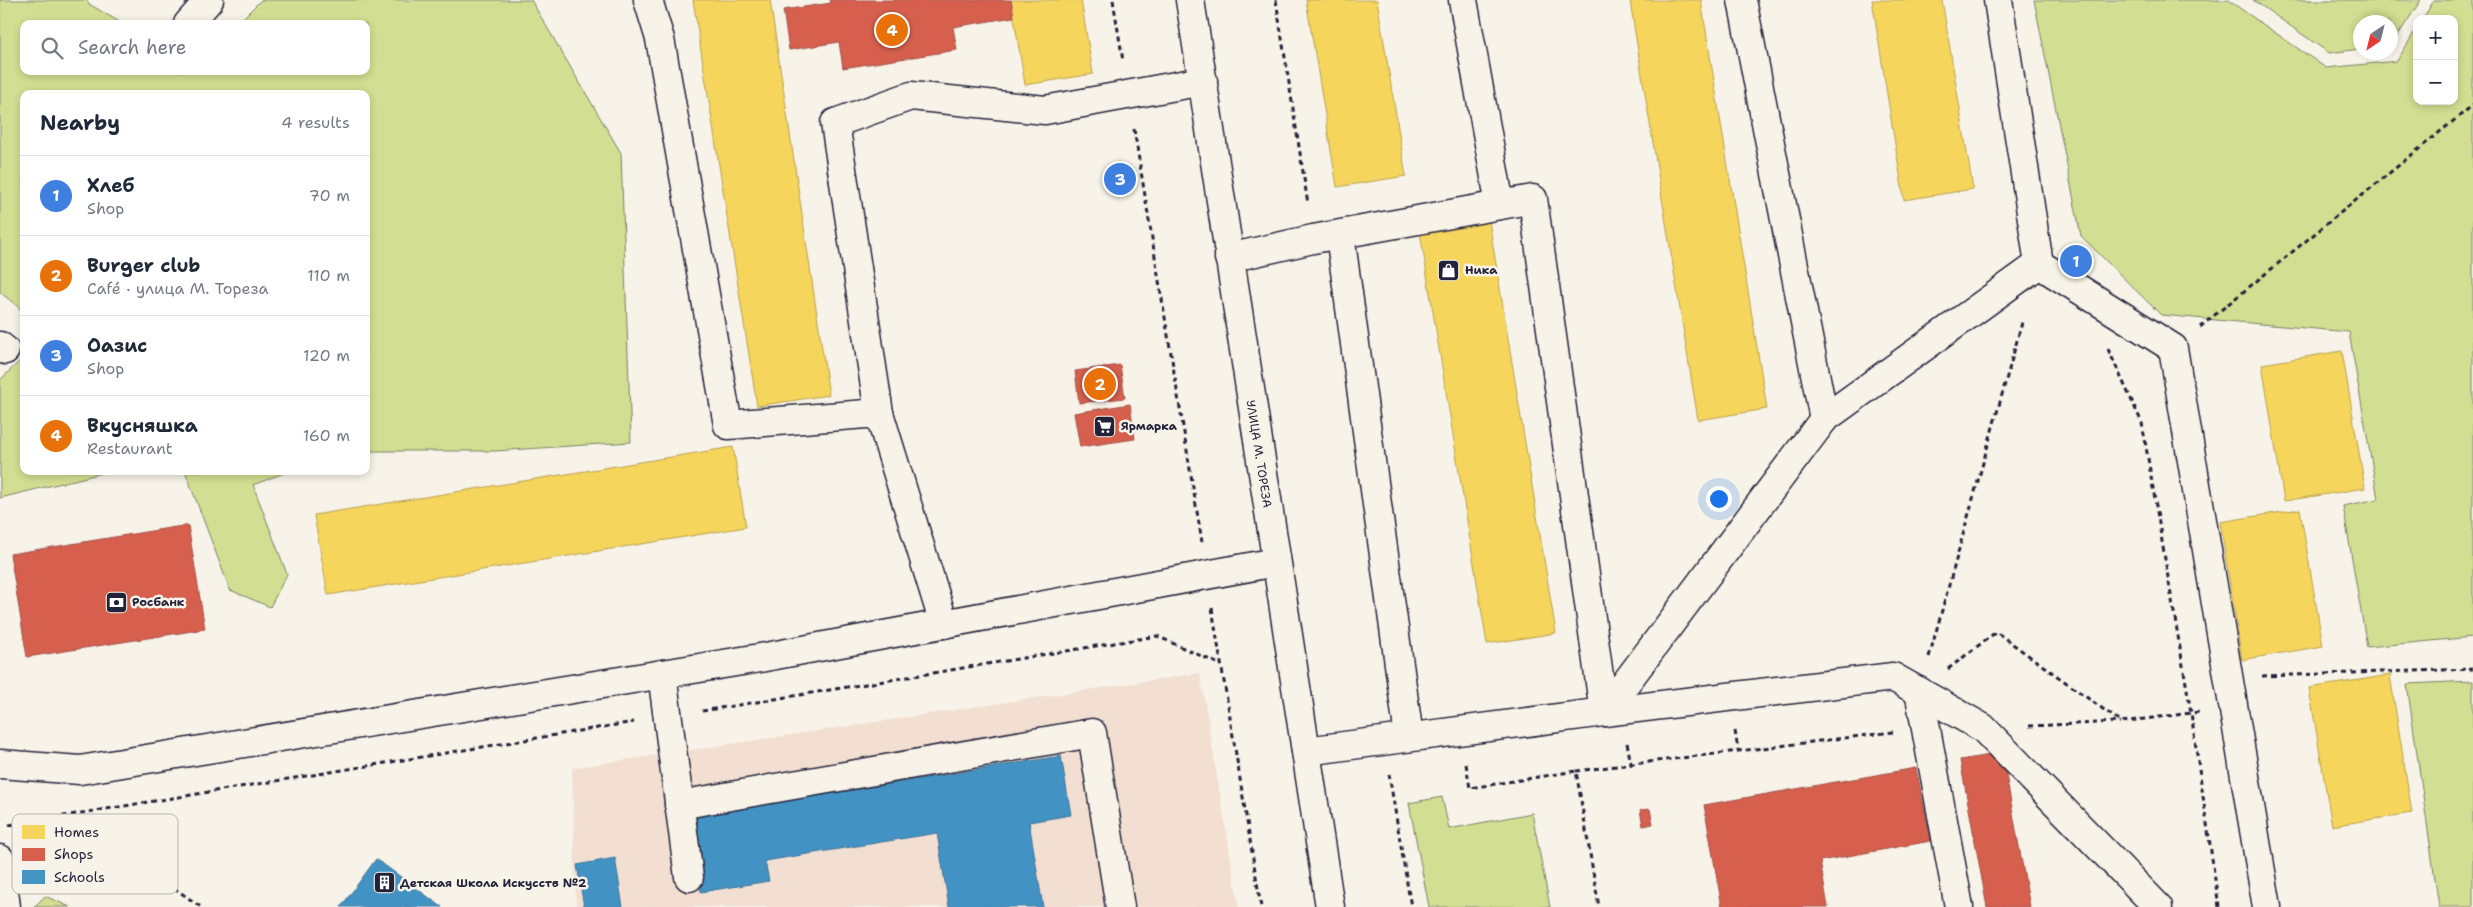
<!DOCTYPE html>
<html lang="en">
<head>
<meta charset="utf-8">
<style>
  body { margin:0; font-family:"Shantell Sans",sans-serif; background:#f6f6f7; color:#1f2937 }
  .controls { position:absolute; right:15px; top:15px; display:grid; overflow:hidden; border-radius:10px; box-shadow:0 2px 8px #0003 }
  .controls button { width:45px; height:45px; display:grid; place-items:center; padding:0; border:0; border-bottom:1px solid #e0e1e3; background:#fff; color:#1f2937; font:25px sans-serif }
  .compass { position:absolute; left:2353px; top:15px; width:45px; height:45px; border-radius:50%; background:#fff; box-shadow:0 2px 8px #0003; rotate:215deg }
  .you { position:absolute; left:1718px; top:498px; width:18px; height:18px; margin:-12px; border:4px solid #fff; border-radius:50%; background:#1a73e8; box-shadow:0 0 0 8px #1a73e833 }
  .badge { display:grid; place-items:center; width:32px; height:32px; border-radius:50%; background:#b45309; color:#fff; font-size:16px; font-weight:700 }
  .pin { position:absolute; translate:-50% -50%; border:2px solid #fff; box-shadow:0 1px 5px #0006 }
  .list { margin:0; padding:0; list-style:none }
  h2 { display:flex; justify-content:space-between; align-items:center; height:65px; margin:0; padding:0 20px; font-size:21px }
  h2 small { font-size:16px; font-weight:400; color:#747a83 }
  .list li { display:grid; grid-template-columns:32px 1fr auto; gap:15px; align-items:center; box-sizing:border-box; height:80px; padding:0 20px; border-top:1px solid #e0e1e3 }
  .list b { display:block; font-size:19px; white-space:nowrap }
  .list p { margin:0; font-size:16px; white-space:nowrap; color:#747a83 }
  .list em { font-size:16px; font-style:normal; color:#747a83 }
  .icon { flex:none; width:28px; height:28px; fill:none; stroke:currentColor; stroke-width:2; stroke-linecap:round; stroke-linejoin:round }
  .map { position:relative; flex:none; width:2473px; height:907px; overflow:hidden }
  .search { position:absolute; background:#fff; box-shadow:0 2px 8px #0003; left:20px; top:20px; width:350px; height:55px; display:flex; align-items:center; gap:12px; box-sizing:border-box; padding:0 18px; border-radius:10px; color:#747a83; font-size:19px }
  .panel { position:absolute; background:#fff; box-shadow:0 2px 8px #0003; left:20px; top:90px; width:350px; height:385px; border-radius:10px }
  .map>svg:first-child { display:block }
  .built { fill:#f2dfd1 }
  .green { fill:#d2de91; stroke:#7a8066 }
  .homes { fill:#f6d55c; stroke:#b69f52 }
  .shops { fill:#d6604d; stroke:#a04d48 }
  .schools { fill:#4393c3; stroke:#39719a }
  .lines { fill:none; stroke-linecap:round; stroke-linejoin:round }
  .minor-casing { stroke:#22223b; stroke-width:31 }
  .path { stroke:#22223b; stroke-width:3; stroke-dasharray:5 4; stroke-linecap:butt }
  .minor { stroke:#f7f3e8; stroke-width:28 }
  .labels { text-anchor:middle; stroke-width:5; stroke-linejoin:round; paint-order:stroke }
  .poi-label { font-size:12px; font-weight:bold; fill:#22223b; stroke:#f7f3e8; text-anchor:start }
  .street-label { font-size:12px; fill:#22223b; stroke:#f7f3e8 }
  .key { fill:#f7f3e8; stroke:#b7b4b4; stroke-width:1 }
  .key-label { font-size:14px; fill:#22223b }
</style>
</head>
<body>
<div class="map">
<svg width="2473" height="907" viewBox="0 0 2473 907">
  <rect width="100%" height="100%" fill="#f7f3e8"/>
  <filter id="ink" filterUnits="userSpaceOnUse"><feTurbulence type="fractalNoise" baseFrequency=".02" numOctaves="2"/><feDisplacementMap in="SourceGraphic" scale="10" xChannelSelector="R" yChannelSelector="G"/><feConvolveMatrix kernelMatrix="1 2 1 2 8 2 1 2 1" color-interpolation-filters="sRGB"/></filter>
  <g filter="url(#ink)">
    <polygon class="built" points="1200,673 1239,907 576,907 572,768"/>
    <g class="green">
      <polygon points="0,0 87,0 89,4 123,24 24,24 24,71 366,71 366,24 237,24 261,0 531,0 621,153 631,442 495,451 366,451 366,94 24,94 24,319 23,311 0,292"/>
      <polygon points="2034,0 2228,0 2326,68 2397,61 2417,28 2417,101 2454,101 2454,19 2423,19 2434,0 2473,0 2473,637 2367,647 2343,506 2378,499 2349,332 2161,315 2081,236"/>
      <polygon points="2253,0 2421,0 2391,46 2390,22 2360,22 2360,49 2329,53"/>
      <polygon points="24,357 24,471 111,471 0,498 0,380"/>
      <polygon points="185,471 289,471 253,485 287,574 270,607 230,590"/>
      <polygon points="2473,681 2473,907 2439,907 2407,684"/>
      <polygon points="1442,797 1449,829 1532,813 1550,907 1429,907 1409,803"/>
      <polygon points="45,896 70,907 34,907"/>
    </g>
    <g class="homes">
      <polygon points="693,0 770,0 829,395 757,406"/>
      <polygon points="1011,0 1081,0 1093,74 1025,85"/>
      <polygon points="1306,0 1377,0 1406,176 1337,187"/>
      <polygon points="1639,0 1701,0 1767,409 1698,420 1630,1"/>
      <polygon points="1872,0 1942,0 1973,189 1904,200"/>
      <polygon points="1488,215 1556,633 1487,644 1419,226"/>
      <polygon points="2342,351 2365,488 2284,501 2262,364"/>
      <polygon points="733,447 746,527 328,595 314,515"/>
      <polygon points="2300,509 2323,646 2242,660 2220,522"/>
      <polygon points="2390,675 2412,813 2332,826 2309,688"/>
    </g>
    <g class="shops">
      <polygon points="830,0 1011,0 1014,17 953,27 957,50 843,68 839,42 789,50 783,10 831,3"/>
      <polygon points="1120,365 1125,398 1079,403 1075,371"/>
      <polygon points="1130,404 1135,439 1080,447 1074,413"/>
      <polygon points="188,525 205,629 27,657 10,554"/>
      <polygon points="2002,753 2030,907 1987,907 1960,760"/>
      <polygon points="1916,768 1931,841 1820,861 1828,907 1722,907 1704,805"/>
      <polygon points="1650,809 1653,824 1643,826 1640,810"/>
    </g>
    <g class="schools">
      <polygon points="1061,756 1071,815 1029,822 1043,907 949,907 937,833 765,861 769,881 701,892 688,817"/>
      <polygon points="615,858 623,907 584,907 577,865"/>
      <polygon points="376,859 442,907 341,907"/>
    </g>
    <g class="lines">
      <defs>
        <g id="minor">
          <polyline points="648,0 660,39 728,425 879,413 944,624"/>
          <polyline points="1190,0 1330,907"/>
          <polyline points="1463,0 1500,205"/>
          <polyline points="1742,0 1824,419"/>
          <polyline points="188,24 209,0"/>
          <polyline points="1340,235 1409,737"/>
          <polyline points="1229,258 1313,239 1533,199 1604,712 1306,751"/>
          <polyline points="2039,264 2173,348 2267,907"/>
          <polyline points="0,346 5,350"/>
          <polyline points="879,413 835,123 911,96 1045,110 1203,81"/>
          <polyline points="662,674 689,877"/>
          <polyline points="1919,691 1959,907"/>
          <polyline points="1604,712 1824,419 2039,264 1998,0"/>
          <polyline points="1604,712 1893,677 1983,728 2158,907"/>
          <polyline points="0,764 80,770 760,658 1276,562"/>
          <polyline points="679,805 1092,733 1120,907"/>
          <polyline points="0,859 6,907"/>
        </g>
      </defs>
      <use href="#minor" class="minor-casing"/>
      <g class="path">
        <polyline points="1113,0 1123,61"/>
        <polyline points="1276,0 1308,204"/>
        <polyline points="1134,129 1202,542"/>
        <polyline points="2200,327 2473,105"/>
        <polyline points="2108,349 2142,423 2191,713 2219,907"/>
        <polyline points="1212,608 1261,907"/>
        <polyline points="1929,657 2023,319"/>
        <polyline points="1948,669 1996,632 2121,722 2199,712"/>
        <polyline points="2262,676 2473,669"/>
        <polyline points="702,711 1157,636 1221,665"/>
        <polyline points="2029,726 2120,722"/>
        <polyline points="1735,731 1738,750"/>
        <polyline points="1627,743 1631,764"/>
        <polyline points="1466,764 1470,788 1576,771 1599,907"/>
        <polyline points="1576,771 1893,732"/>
        <polyline points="1389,774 1411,907"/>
        <polyline points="71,815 201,907"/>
        <polyline points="9,825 634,722"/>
      </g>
      <use href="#minor" class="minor"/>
    </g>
  </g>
  <defs>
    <symbol id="shop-square" viewBox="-11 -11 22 22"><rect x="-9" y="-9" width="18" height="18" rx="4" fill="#22223b" stroke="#f7f3e8"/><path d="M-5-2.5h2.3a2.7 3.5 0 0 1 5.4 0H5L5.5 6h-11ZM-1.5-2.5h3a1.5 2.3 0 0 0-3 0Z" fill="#fff"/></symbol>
    <symbol id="supermarket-square" viewBox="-11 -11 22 22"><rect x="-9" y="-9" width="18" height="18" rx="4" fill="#22223b" stroke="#f7f3e8"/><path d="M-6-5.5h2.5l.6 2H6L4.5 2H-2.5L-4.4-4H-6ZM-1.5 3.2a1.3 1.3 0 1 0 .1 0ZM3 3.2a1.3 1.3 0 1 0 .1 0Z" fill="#fff"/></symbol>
    <symbol id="bank-square" viewBox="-11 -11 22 22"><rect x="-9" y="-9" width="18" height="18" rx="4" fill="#22223b" stroke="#f7f3e8"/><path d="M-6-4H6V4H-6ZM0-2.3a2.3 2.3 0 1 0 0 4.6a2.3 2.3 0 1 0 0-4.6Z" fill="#fff"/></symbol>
    <symbol id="building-square" viewBox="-11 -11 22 22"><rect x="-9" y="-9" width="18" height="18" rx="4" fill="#22223b" stroke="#f7f3e8"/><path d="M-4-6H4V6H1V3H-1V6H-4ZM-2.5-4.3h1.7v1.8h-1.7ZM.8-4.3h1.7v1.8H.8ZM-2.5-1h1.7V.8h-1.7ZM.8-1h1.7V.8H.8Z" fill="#fff"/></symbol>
  </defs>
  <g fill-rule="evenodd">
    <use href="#shop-square" x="1436" y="258" width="25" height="25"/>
    <use href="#supermarket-square" x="1092" y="414" width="25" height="25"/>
    <use href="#bank-square" x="104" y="590" width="25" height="25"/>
    <use href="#building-square" x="372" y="870" width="25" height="25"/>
  </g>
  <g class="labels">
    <g class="poi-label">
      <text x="1465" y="274">Ника</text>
      <text x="1121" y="430">Ярмарка</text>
      <text x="132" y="606">Росбанк</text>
      <text x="400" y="887">Детская Школа Искусств №2</text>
    </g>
    <g class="street-label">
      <text transform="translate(1259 454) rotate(81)" y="4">УЛИЦА М. ТОРЕЗА</text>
    </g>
  </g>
  <rect x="12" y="814" width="166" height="80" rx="8" class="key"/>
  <rect x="22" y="825" width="23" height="14" fill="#f6d55c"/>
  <rect x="22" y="848" width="23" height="13" fill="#d6604d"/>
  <rect x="22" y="870" width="23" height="14" fill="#4393c3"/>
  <g class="key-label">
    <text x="54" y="837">Homes</text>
    <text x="54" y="859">Shops</text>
    <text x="54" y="882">Schools</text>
  </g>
</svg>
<div class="controls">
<button>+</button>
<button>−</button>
</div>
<svg class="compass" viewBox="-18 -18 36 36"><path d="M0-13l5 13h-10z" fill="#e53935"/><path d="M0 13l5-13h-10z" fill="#747a83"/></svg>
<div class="you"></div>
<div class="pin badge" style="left:2076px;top:261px;background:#3f7fe0">1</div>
<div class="pin badge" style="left:1100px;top:384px;background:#e8710a">2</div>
<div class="pin badge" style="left:1120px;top:179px;background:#3f7fe0">3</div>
<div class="pin badge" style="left:892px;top:30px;background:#e8710a">4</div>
<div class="search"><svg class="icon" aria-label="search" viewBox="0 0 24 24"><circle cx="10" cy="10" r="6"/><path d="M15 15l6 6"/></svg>Search here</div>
<section class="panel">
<h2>Nearby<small>4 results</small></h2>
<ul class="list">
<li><span class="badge" style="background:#3f7fe0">1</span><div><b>Хлеб</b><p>Shop</p></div><em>70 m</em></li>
<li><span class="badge" style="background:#e8710a">2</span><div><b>Burger club</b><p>Café · улица М. Тореза</p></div><em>110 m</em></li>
<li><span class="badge" style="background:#3f7fe0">3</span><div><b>Оазис</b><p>Shop</p></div><em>120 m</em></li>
<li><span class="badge" style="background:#e8710a">4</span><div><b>Вкусняшка</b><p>Restaurant</p></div><em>160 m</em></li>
</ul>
</section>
</div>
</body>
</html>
